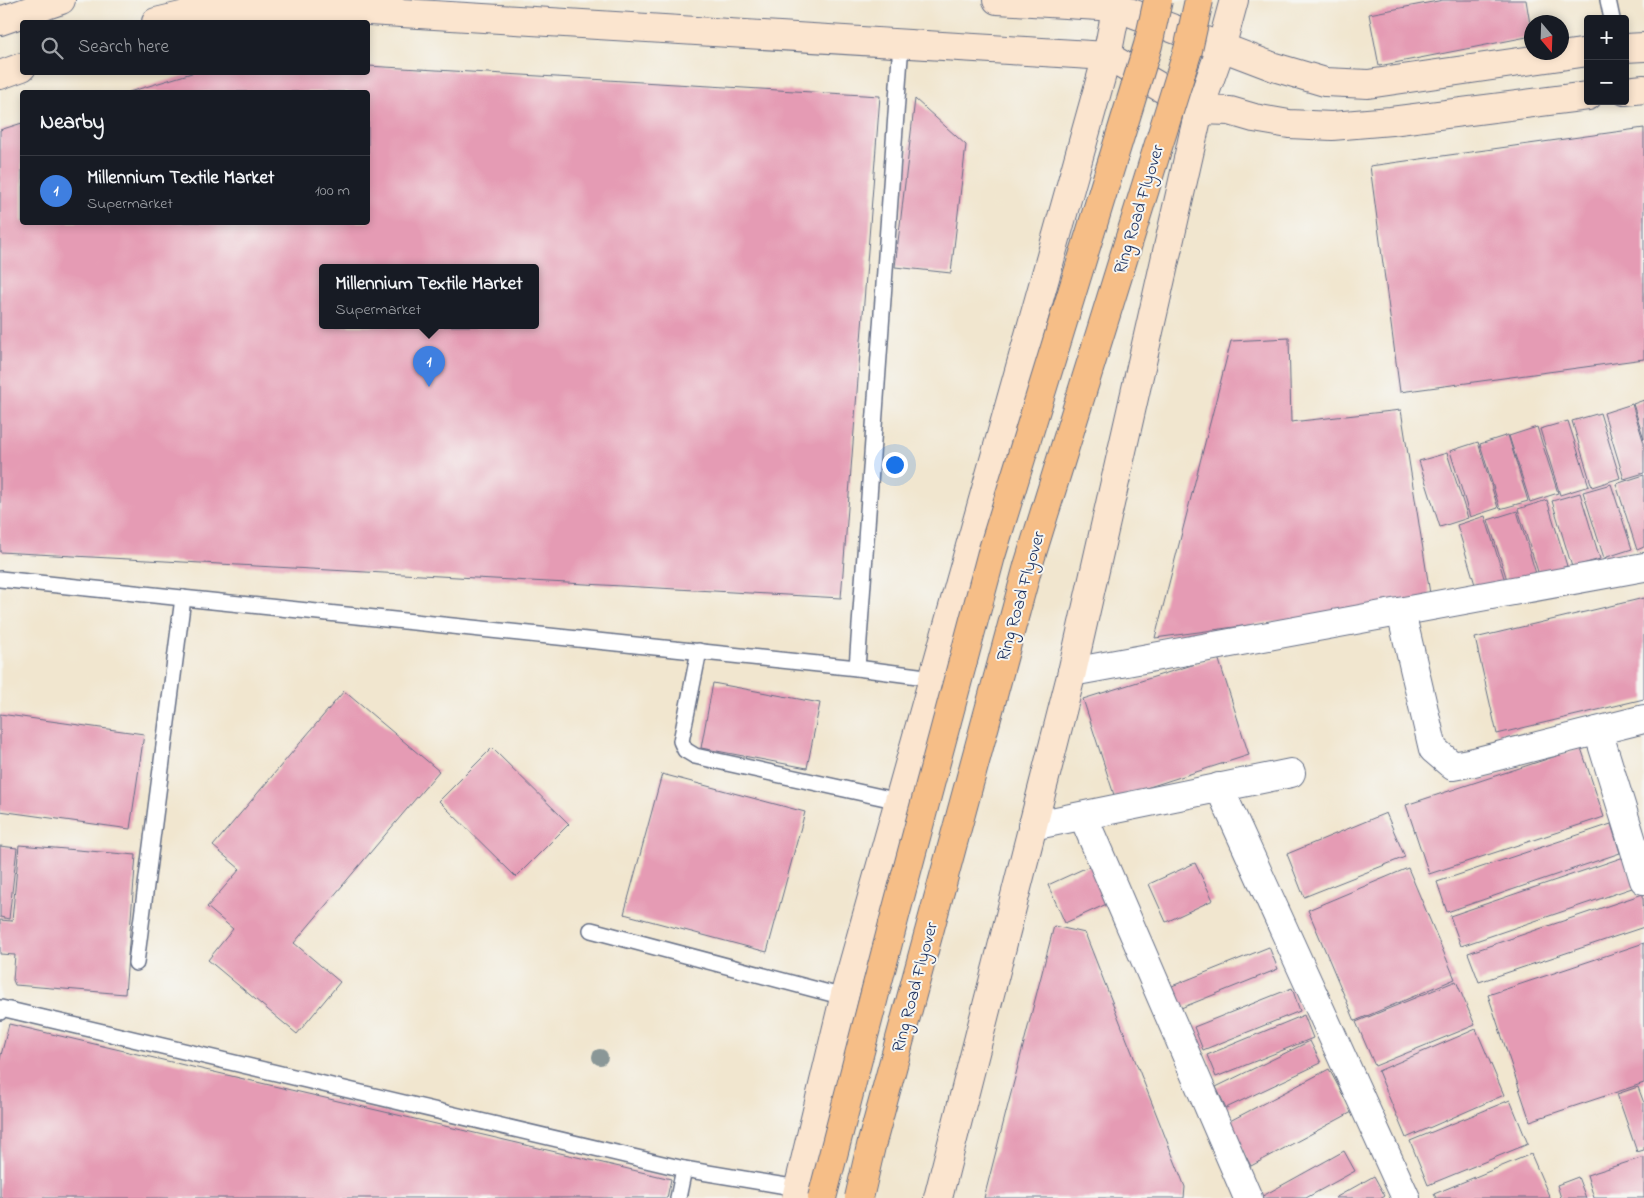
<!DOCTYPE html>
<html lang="en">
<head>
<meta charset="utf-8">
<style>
  body { margin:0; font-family:"Indie Flower",sans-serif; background:#242831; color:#f1f3f6 }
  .controls { position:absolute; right:15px; top:15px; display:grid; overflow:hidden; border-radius:5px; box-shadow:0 2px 8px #0003 }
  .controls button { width:45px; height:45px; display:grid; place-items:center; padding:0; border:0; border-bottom:1px solid #363941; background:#171b24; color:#f1f3f6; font:25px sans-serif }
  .compass { position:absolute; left:1524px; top:15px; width:45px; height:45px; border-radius:50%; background:#171b24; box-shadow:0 2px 8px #0003; rotate:161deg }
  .you { position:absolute; left:894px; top:464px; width:18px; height:18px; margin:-12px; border:4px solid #fff; border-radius:50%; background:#1a73e8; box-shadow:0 0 0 8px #1a73e833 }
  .badge { display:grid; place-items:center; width:32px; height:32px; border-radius:50%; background:#8c9099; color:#fff; font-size:16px; font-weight:700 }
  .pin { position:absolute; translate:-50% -41px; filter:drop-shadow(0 1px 2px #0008) }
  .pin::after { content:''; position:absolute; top:26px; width:18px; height:15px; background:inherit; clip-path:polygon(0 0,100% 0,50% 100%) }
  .popup { position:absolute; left:319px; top:264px; width:220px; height:65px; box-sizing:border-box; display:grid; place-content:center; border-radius:5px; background:#171b24; filter:drop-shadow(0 1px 4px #0005); font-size:16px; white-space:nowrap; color:#9ea1a6 }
  .popup b { font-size:19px; color:#f1f3f6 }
  .popup::after { content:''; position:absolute; left:50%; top:100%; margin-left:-10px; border:10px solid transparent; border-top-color:#171b24 }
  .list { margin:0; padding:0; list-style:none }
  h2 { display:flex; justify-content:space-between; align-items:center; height:65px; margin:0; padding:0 20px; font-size:21px }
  h2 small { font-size:16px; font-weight:400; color:#9ea1a6 }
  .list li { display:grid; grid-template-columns:32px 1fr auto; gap:15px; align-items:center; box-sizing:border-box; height:70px; padding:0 20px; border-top:1px solid #363941 }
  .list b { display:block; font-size:19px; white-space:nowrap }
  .list p { margin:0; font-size:16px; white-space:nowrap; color:#9ea1a6 }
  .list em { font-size:16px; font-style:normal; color:#9ea1a6 }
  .icon { flex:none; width:28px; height:28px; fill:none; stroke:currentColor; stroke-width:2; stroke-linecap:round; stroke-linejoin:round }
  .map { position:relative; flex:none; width:1644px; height:1198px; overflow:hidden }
  .search { position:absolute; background:#171b24; box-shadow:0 2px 8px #0003; left:20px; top:20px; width:350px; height:55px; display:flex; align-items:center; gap:12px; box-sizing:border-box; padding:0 18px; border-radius:5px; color:#9ea1a6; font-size:19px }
  .panel { position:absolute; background:#171b24; box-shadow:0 2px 8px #0003; left:20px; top:90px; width:350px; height:135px; border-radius:5px }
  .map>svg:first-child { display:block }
  .building { fill:#e59bb4; fill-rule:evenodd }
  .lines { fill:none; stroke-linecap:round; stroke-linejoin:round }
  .lane-casing { stroke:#666f86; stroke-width:18 }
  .street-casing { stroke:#666f86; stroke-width:30 }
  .secondary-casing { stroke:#666f86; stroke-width:30 }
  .lane { stroke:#fff; stroke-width:15 }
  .street { stroke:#fff; stroke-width:28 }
  .secondary { stroke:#fbe5cf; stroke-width:28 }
  .highway-bridge-casing { stroke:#666f86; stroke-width:30; stroke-linecap:butt }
  .highway-bridge { stroke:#f6be87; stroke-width:28 }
  .tree { fill:#8a9797 }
  .labels { text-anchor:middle; stroke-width:4; stroke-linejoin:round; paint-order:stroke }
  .street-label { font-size:18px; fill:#1b2f5e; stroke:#f6f6f2 }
</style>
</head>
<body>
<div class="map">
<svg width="1644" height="1198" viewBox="0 0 1644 1198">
  <rect width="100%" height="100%" fill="#f6f6f2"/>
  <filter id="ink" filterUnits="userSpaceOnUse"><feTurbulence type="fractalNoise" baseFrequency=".02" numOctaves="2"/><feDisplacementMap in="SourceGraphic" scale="10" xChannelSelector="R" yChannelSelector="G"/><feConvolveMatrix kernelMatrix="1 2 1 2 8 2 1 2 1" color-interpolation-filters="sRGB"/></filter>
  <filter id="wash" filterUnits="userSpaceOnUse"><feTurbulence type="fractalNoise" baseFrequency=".0096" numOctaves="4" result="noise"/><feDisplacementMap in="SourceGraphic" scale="20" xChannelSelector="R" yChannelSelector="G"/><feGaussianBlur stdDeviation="1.12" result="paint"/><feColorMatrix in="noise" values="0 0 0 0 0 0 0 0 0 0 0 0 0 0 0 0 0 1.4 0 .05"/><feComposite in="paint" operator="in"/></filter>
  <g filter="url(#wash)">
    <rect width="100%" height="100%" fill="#f1e6cf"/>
    <g id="blocks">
      <g class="building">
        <polygon points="1443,0 1526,0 1532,36 1379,66 1369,14"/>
        <path d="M368,66l512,30 -39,502 -841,-46v-422l22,-7v99h346v-130h-239l66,-20h173zM323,268h212v58h-212z"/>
        <polygon points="915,99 966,145 951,273 895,267"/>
        <polygon points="1644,128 1644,359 1400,392 1370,166"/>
        <polygon points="1289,338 1291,422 1401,410 1431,600 1155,638 1231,341"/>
        <polygon points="1644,400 1644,439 1633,404"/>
        <polygon points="1632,404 1644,443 1644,473 1624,479 1604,413"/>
        <polygon points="1600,413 1620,478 1592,487 1572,421"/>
        <polygon points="1568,421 1589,486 1560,495 1540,429"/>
        <polygon points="1537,427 1558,493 1530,502 1509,436"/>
        <polygon points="1508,435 1528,501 1500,509 1480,444"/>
        <polygon points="1478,442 1498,508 1470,517 1450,451"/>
        <polygon points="1447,453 1468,518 1440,527 1419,461"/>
        <polygon points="1644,475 1644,547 1637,550 1616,484"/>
        <polygon points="1611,484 1632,549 1604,558 1583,492"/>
        <polygon points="1580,493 1600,559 1572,567 1552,501"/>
        <polygon points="1547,500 1567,566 1539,575 1518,509"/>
        <polygon points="1517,511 1537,577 1509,586 1488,520"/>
        <polygon points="1485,516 1505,581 1477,591 1457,525"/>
        <polygon points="1644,598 1644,699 1497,734 1475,638"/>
        <polygon points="1218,657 1249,755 1115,798 1083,699"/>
        <polygon points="713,683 820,703 807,768 701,748"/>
        <polygon points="344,691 439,771 294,943 340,982 297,1034 208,960 233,929 207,907 240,869 213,846"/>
        <polygon points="0,714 144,734 130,829 0,811"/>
        <polygon points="492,748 569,824 516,877 439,801"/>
        <polygon points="1581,748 1604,817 1429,874 1406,805"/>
        <polygon points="662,774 805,812 767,952 624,914"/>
        <polygon points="1386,813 1405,857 1304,897 1287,854"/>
        <polygon points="1611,824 1620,853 1447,912 1437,882"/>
        <polygon points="19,845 136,855 125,994 15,985 13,980 15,955 0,954 0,920 12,921"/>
        <polygon points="0,846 17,848 9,919 0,917"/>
        <polygon points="1624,857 1635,887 1461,946 1450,916"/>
        <polygon points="1195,863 1213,900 1166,922 1149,884"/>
        <polygon points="1094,864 1111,902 1065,923 1048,885"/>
        <polygon points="1408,868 1455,979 1355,1021 1308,910"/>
        <polygon points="1643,894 1644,927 1479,982 1468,953"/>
        <polygon points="1054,926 1085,933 1185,1187 1184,1198 984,1198"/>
        <polygon points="1644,943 1644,1083 1530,1121 1488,995"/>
        <polygon points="1269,947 1278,969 1181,1008 1172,986"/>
        <polygon points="1456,981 1475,1025 1375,1066 1356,1022"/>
        <polygon points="1292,988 1300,1011 1203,1050 1194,1027"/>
        <polygon points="1304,1015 1313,1038 1216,1077 1207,1055"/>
        <polygon points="9,1024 671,1179 667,1198 0,1198 0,1059"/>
        <polygon points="1476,1029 1504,1095 1406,1138 1378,1071"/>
        <polygon points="1310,1041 1321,1063 1226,1108 1216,1087"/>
        <polygon points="1329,1069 1352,1112 1251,1166 1228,1122"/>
        <polygon points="1638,1087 1644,1103 1644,1150 1637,1152 1617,1094"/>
        <polygon points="1510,1100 1528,1144 1428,1185 1410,1141"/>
        <polygon points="1344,1151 1355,1171 1306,1198 1259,1198"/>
        <polygon points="1531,1154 1550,1198 1436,1198 1434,1194"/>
        <polygon points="1644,1157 1644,1198 1594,1198 1587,1175"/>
        <polygon points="1374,1176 1385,1196 1382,1198 1335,1198"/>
        <polygon points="1578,1177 1586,1198 1561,1198 1557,1185"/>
      </g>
    </g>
  </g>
  <g filter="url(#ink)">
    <use href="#blocks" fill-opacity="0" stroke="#666f86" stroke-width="1"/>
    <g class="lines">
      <defs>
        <g id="lane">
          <polyline points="1608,0 1612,19"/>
          <polyline points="0,579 857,668 933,678"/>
          <polyline points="699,651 681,741 685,750 695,756 899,801"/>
          <polyline points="857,668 901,43"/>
          <polyline points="591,930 844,997"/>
          <polyline points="136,963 183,598"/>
          <polyline points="0,1012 1,1008 684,1169 678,1198"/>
          <polyline points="684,1169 798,1188"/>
        </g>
        <g id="street">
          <polyline points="1401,612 1433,749 1453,766 1474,762 1644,719"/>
          <polyline points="1072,672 1644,567"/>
          <polyline points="1598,731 1644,880"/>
          <polyline points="1219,787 1406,1198"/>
          <polyline points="1083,816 1248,1198"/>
          <polyline points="1032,826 1291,773"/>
        </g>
        <g id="secondary">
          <polyline points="997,0 1116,7 1274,67 1325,82 1368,84 1588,52"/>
          <polyline points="0,21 61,0"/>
          <polyline points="156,22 207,10 287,6 1107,56 1199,110 1230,111 1254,118 1289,124 1332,126 1391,121 1588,96"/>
          <polyline points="1625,48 1644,47"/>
          <polyline points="0,75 22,67"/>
          <polyline points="1625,91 1644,89"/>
          <polyline points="796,1198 846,990 1107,56 1118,0"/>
          <polyline points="938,1198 1072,672 1199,110 1221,48 1234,0"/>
        </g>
      </defs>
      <use href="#lane" class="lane-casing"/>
      <use href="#street" class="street-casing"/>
      <use href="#secondary" class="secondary-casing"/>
      <use href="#lane" class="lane"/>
      <use href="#street" class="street"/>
      <use href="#secondary" class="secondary"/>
      <defs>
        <g id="highway-bridge">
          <polyline points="822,1198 896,912 991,556 1148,45 1158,0"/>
          <polyline points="859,1198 871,1146 1028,566 1188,50 1199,0"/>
        </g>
      </defs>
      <use href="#highway-bridge" class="highway-bridge-casing"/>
      <use href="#highway-bridge" class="highway-bridge"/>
    </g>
    <circle class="tree" cx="600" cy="1057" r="8"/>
  </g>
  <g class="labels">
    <g class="street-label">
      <text transform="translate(1138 209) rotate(-73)" y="6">Ring Road Flyover</text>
      <text transform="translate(1020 596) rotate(-74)" y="6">Ring Road Flyover</text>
      <text transform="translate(914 987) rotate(-75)" y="6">Ring Road Flyover</text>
    </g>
  </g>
</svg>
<div class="controls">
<button>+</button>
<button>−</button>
</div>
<svg class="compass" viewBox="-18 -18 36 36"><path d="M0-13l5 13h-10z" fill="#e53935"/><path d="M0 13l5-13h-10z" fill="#9ea1a6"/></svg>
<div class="you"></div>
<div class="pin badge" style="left:429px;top:387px;background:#3f7fe0">1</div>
<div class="popup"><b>Millennium Textile Market</b>Supermarket</div>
<div class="search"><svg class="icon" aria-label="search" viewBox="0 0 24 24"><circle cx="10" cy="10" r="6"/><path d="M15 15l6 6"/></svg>Search here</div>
<section class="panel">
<h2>Nearby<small></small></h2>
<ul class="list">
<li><span class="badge" style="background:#3f7fe0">1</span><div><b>Millennium Textile Market</b><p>Supermarket</p></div><em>100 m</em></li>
</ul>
</section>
</div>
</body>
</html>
